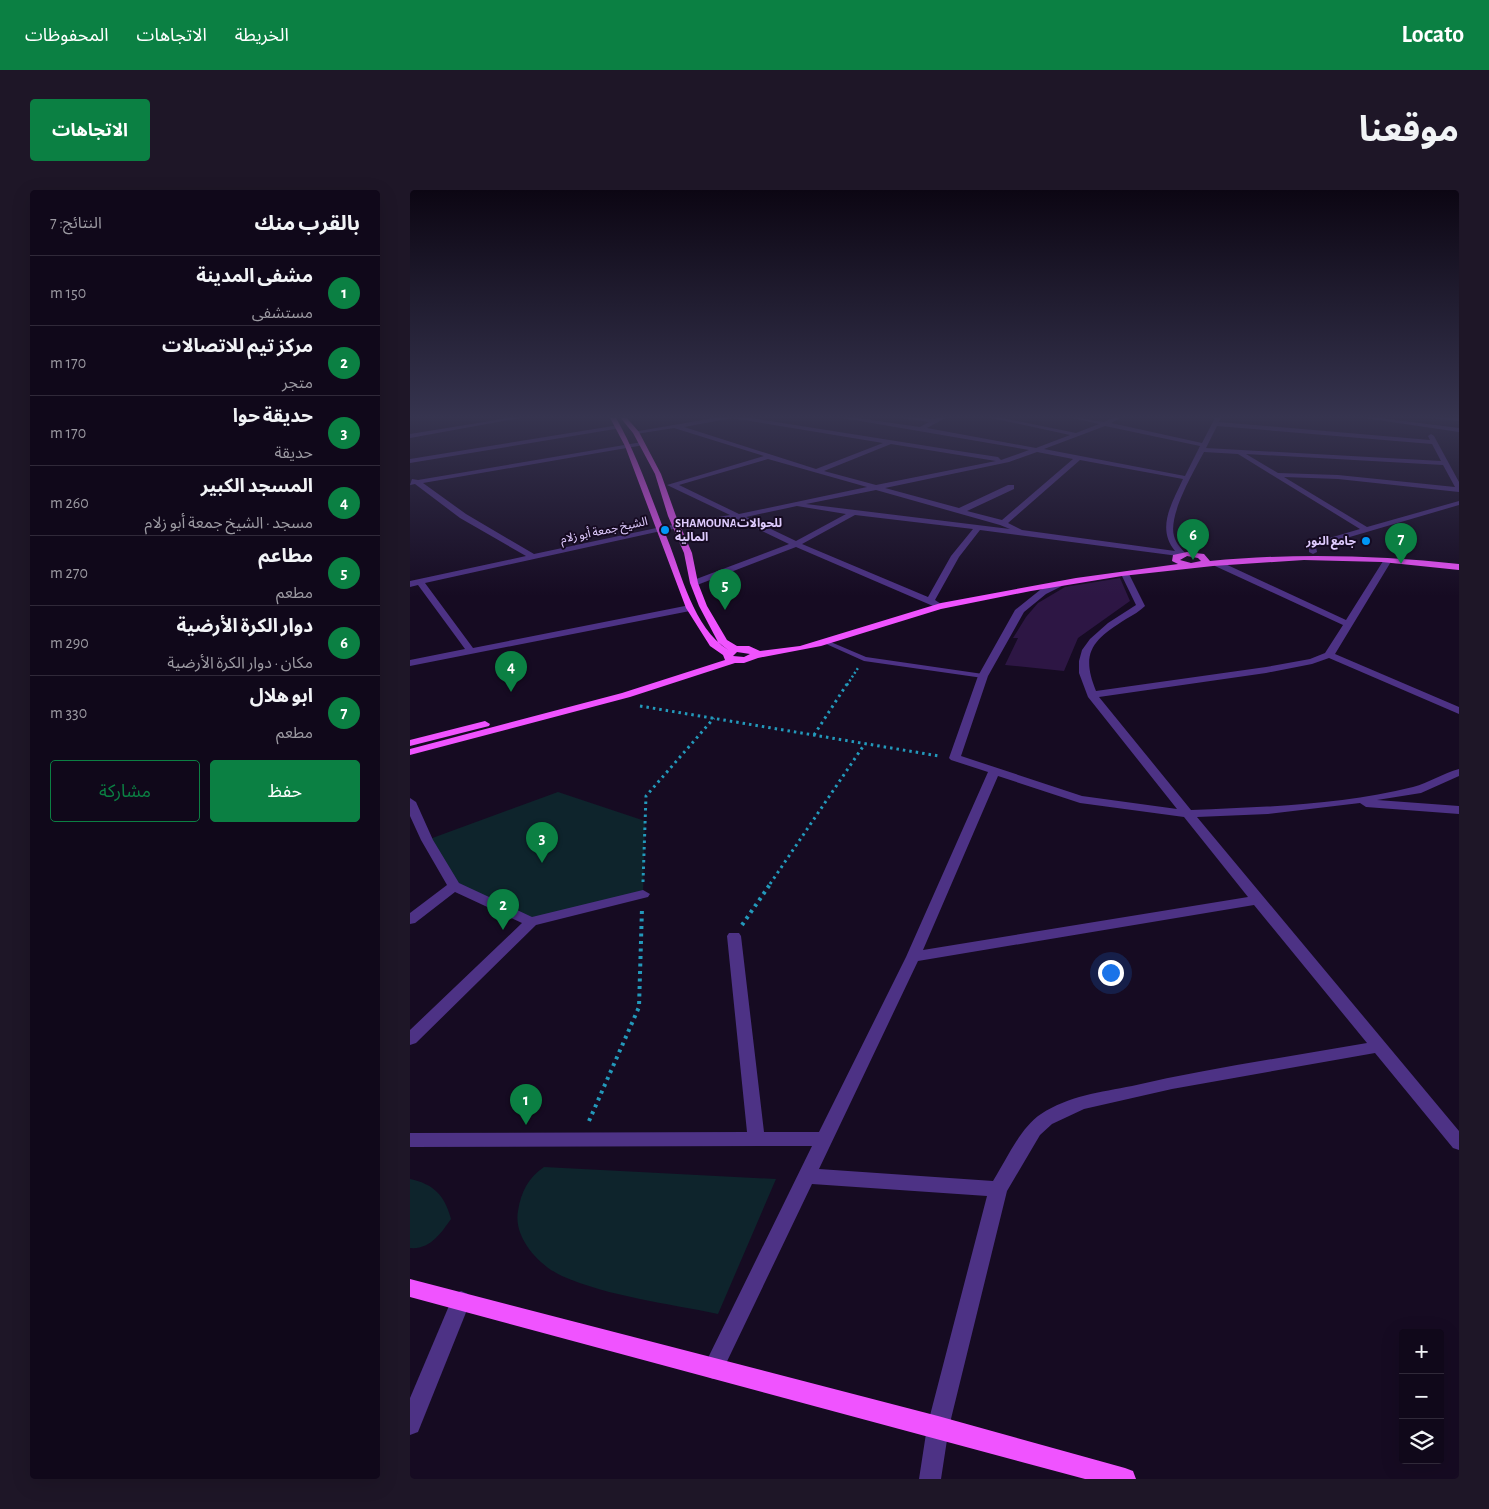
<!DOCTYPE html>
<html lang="ar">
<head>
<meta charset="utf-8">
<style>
  body { margin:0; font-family:"Alegreya Sans","Noto Sans Arabic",sans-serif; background:#1e1627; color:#f1f3f6; direction:rtl }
  .controls { position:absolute; right:15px; bottom:15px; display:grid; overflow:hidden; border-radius:5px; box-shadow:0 5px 20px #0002 }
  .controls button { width:45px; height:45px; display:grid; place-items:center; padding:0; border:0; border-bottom:1px solid #302939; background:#10081a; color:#f1f3f6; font:25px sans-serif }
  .you { position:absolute; left:700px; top:782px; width:18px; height:18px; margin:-12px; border:4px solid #fff; border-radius:50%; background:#1a73e8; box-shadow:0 0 0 8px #1a73e833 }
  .badge { display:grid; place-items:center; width:32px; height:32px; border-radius:50%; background:#0b8043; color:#fff; font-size:16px; font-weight:700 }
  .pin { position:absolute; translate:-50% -41px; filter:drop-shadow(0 1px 2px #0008) }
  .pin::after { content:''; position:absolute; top:26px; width:18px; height:15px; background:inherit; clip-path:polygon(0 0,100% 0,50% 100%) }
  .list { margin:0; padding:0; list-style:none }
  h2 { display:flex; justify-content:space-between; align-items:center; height:65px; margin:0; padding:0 20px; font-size:21px }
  h2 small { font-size:16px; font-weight:400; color:#9c9aa2 }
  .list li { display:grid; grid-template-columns:32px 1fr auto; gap:15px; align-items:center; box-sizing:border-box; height:70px; padding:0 20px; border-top:1px solid #302939 }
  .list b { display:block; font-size:19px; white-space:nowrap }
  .list p { margin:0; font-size:16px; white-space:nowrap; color:#9c9aa2 }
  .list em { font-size:16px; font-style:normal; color:#9c9aa2 }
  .actions { display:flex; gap:10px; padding:15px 20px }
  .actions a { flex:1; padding:11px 0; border:1px solid #0b8043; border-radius:5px; text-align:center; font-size:18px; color:#0b8043 }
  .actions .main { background:#0b8043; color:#fff }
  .icon { flex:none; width:28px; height:28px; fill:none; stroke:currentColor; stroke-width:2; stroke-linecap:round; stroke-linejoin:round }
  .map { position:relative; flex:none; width:1049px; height:1289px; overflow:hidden; direction:ltr; border-radius:5px }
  header { display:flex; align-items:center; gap:30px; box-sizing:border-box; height:70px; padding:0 25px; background:#0b8043; color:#fff }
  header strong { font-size:24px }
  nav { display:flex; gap:28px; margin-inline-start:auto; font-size:18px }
  .intro { display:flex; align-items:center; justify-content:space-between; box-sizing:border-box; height:120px; padding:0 30px }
  h1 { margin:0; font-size:35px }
  .button { padding:12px 22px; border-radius:5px; background:#0b8043; color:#fff; font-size:18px; font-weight:700 }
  main { display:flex; gap:30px; padding:0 30px }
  aside { flex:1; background:#10081a; border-radius:5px; box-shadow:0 5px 20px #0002 }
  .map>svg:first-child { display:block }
  .green { fill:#0e242c }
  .building { fill:#2d1644 }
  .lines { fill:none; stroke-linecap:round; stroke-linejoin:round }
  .path-far2 { stroke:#2399bb; stroke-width:2.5; stroke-dasharray:2 2.5; stroke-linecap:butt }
  .path-far1 { stroke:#2399bb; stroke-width:3; stroke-dasharray:2.5 4; stroke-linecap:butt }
  .path { stroke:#2399bb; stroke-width:4; stroke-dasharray:3 4.5; stroke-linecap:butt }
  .lane { fill:#4d3285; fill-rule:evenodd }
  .street { fill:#4d3285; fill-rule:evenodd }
  .primary { fill:#f053ff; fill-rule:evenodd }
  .poi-dot { fill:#0097f7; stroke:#160b22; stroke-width:2 }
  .labels { text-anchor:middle; stroke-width:4; stroke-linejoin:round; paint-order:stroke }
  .far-poi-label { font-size:12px; font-weight:bold; fill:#e0ccff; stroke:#160b22; text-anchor:start }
  .far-street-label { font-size:12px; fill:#e0ccff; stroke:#160b22 }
</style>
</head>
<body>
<header>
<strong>Locato</strong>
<nav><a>الخريطة</a><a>الاتجاهات</a><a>المحفوظات</a></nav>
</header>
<div class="intro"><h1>موقعنا</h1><a class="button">الاتجاهات</a></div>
<main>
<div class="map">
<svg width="1049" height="1289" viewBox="0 0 1049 1289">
  <rect width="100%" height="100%" fill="#160b22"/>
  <g class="green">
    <polygon points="148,602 235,631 233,704 121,732 44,696 17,650"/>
    <path d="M134,977l232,12 -58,135c-51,-11 -108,-17 -156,-38 -22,-10 -49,-38 -44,-65 3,-19 10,-33 26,-44z"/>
    <path d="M0,989c24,5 35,17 41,40 -10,14 -21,31 -41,29z"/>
  </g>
  <polygon class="building" points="710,388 720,411 668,448 654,481 595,475 608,448 603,448 616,427 628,413 655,397"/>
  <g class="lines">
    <polyline class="path-far2" points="437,495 448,478"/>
    <g class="path-far1">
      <polyline points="230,516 529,566"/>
      <polyline points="404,545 437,494"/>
      <polyline points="233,692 236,606 304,528"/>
      <polyline points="360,694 454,555"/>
    </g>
    <g class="path">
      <polyline points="332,735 361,693"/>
      <polyline points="179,931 229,817 232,718"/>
    </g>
    <polygon class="lane" points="416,450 456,467 573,484 577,486 573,488 454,471 414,453 414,451"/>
    <g class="street">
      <polygon points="110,226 121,226 0,248 0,244"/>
      <path d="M316,226h13l226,36 33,5 3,3 28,-10 -198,-34h12l77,11 9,-5 -40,-6 46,3 7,-3h7l-22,12 109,20 34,-13 -88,-19h10l84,17 23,-9 -34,-8 39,6 13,-6h7l-13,7 91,20 14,-27h6l-3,6 211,18 -2,-4 3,-2 3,2 25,46v10l-121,-13 -54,-2 83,50 92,-26v4l-140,41 -3,1 1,5 -4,2 -4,-2v-8l51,-15 -122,-75 -34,-2c-10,19 -36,63 -30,84 2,8 8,13 13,19l-1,2 -206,-27 -21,27 -24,43 9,6 -4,3 -144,-62 -99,38h-6v-4l98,-37 -52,-25 -76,12 -236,52 48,65 217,-43 4,3 -4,3 -280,55v-6l55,-11 -47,-64 -8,2v-6l116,-25 -66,-38 -45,-34 -5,1 2,-6 6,1 224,-38 2,3 -221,38 43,31 68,40 127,-27 69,-12 -63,-30 97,-29 -90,-28 -38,6 -3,-2zM322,228l151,25 -67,26 -132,-42zM695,236l95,20 -15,30 -141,-27zM807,236l215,18 9,17 -235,-13zM481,254l105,17 -120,24 -52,-14zM627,262l36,7 -71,61 -35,-9 47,-22v-4h-6l-49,23 -74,-20 124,-26zM836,264l197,11 12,22 -117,-12 -60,-2zM358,269l99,28 -128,27 -60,-29zM670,270l103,19c-11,24 -27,49 -8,72l-153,-21 -14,-7zM466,300l124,35 10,4 -204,-25zM387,316l49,8 -50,27 -50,-24zM445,325l118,14 -22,27 -23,41 -126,-53z"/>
      <polygon points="941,226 954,226 1049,238 1049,242"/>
      <polygon points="1018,226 1049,227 1049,231 1021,228"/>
      <polygon points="209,235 211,238 0,273 0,269"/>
      <path d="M975,368l7,2 -57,94 124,53v7l-130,-56 -17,6 -46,9 -167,24 92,113c73,-3 150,-5 222,-23 16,-4 30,-14 46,-18v7l-38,17 -44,7 82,6v8l-93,-7 -6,-4 -92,11 -71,3 262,314v19l-6,-2 -78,-95 -203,36 -88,20 -32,15 -12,11 -33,56 -58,236 -8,52h-22l8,-52 60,-231 -175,-12 -92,192 -7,3 -7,-3 -3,-7 3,-7 106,-216 -402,1v-14l337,-1 -20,-196 2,-3h10l2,3 23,196h55l87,-175 82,-185 -37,-12 -2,-2 29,-82 37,-66 25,-20 21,-9 7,2 -22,11 -22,18 -36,64 -27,80 121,40 95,13 -89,-112 -9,-24v-12l3,-11 8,-11 18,-16 28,-18 -15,-31 1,-2h6l17,34c-5,5 -12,9 -19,13 -33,21 -46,33 -30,72l170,-24 44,-8 15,-6 18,-28 -128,-59v-4h6l125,58zM588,586l82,27 104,14 64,80 -325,53zM844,715l113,138c-79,14 -158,25 -235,43 -31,6 -64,10 -91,28 -21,14 -34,45 -48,67l-174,-12 99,-208z"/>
      <polygon points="0,608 6,612 23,650 49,693 122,727 233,700 240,704 238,707 126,735 6,853 0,855 0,840 112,733 45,702 5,733 0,734 0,723 37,695 11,650 0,626"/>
      <polygon points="51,1101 58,1104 61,1110 8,1242 0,1245 0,1208 44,1104"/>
    </g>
    <g class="primary">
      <path d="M199,226h6c22,38 36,81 52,122 15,37 26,89 61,112l-10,-8 -19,-36 -9,-23 -6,-30 -16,-37 -13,-42 -22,-41 -14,-17h6l14,16 22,42 15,42 16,37 6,30 9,23 20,34 10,6h12l11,5 40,-5 141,-43 135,-25 102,-14 -6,-3 1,-6 14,-3 17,2 6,7c83,-8 166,-6 249,3v6l-77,-8 -78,-2 -91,6 -91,10 -91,15 -90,18 -120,37 -63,12 -14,5h-9l-105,34 -220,58v-6l212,-56 103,-33 -2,-5 -13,-9 -24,-38 -61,-162zM777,366l11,2 3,3 -10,2 -11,-3zM327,462l13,2 -6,3 -11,-1z"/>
      <polygon points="75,531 80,534 79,536 0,556 0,550"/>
      <polygon points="0,1089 528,1226 715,1278 723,1281 726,1289 675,1289 0,1107"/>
    </g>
  </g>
  <linearGradient id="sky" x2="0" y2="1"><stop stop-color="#0c0613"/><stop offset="0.56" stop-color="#36344f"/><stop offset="1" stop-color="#36344f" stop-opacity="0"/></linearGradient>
  <rect width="1049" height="406" fill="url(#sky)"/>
  <g class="poi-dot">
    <circle cx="255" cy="340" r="5"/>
    <circle cx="956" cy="351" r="5"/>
  </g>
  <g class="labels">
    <g class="far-poi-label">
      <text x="265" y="337">SHAMOUNAللحوالات<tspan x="265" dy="14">المالية</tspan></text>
      <text x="946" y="355" text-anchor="end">جامع النور</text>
    </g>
    <g class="far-street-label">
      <text transform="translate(194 340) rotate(-12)" y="4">الشيخ جمعة أبو زلام</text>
    </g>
  </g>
</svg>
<div class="controls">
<button>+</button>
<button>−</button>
<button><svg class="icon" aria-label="layers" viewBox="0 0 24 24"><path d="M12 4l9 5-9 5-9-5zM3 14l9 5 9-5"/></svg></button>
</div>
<div class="you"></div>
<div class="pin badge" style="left:116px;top:935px">1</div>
<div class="pin badge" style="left:93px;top:740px">2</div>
<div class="pin badge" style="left:132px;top:673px">3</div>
<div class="pin badge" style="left:101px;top:502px">4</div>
<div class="pin badge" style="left:315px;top:420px">5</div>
<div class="pin badge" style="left:783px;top:370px">6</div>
<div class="pin badge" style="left:991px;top:374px">7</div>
</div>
<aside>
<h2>بالقرب منك<small>النتائج: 7</small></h2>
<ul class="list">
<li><span class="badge">1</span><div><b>مشفى المدينة</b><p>مستشفى</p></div><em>150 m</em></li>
<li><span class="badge">2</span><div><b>مركز تيم للاتصالات</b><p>متجر</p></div><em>170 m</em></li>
<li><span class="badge">3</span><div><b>حديقة حوا</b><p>حديقة</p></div><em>170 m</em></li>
<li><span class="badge">4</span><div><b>المسجد الكبير</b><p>مسجد · الشيخ جمعة أبو زلام</p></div><em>260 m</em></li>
<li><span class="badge">5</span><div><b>مطاعم</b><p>مطعم</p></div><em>270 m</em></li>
<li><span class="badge">6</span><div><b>دوار الكرة الأرضية</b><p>مكان · دوار الكرة الأرضية</p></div><em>290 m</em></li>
<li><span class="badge">7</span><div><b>ابو هلال</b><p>مطعم</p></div><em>330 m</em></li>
</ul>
<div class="actions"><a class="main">حفظ</a><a>مشاركة</a></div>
</aside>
</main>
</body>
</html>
